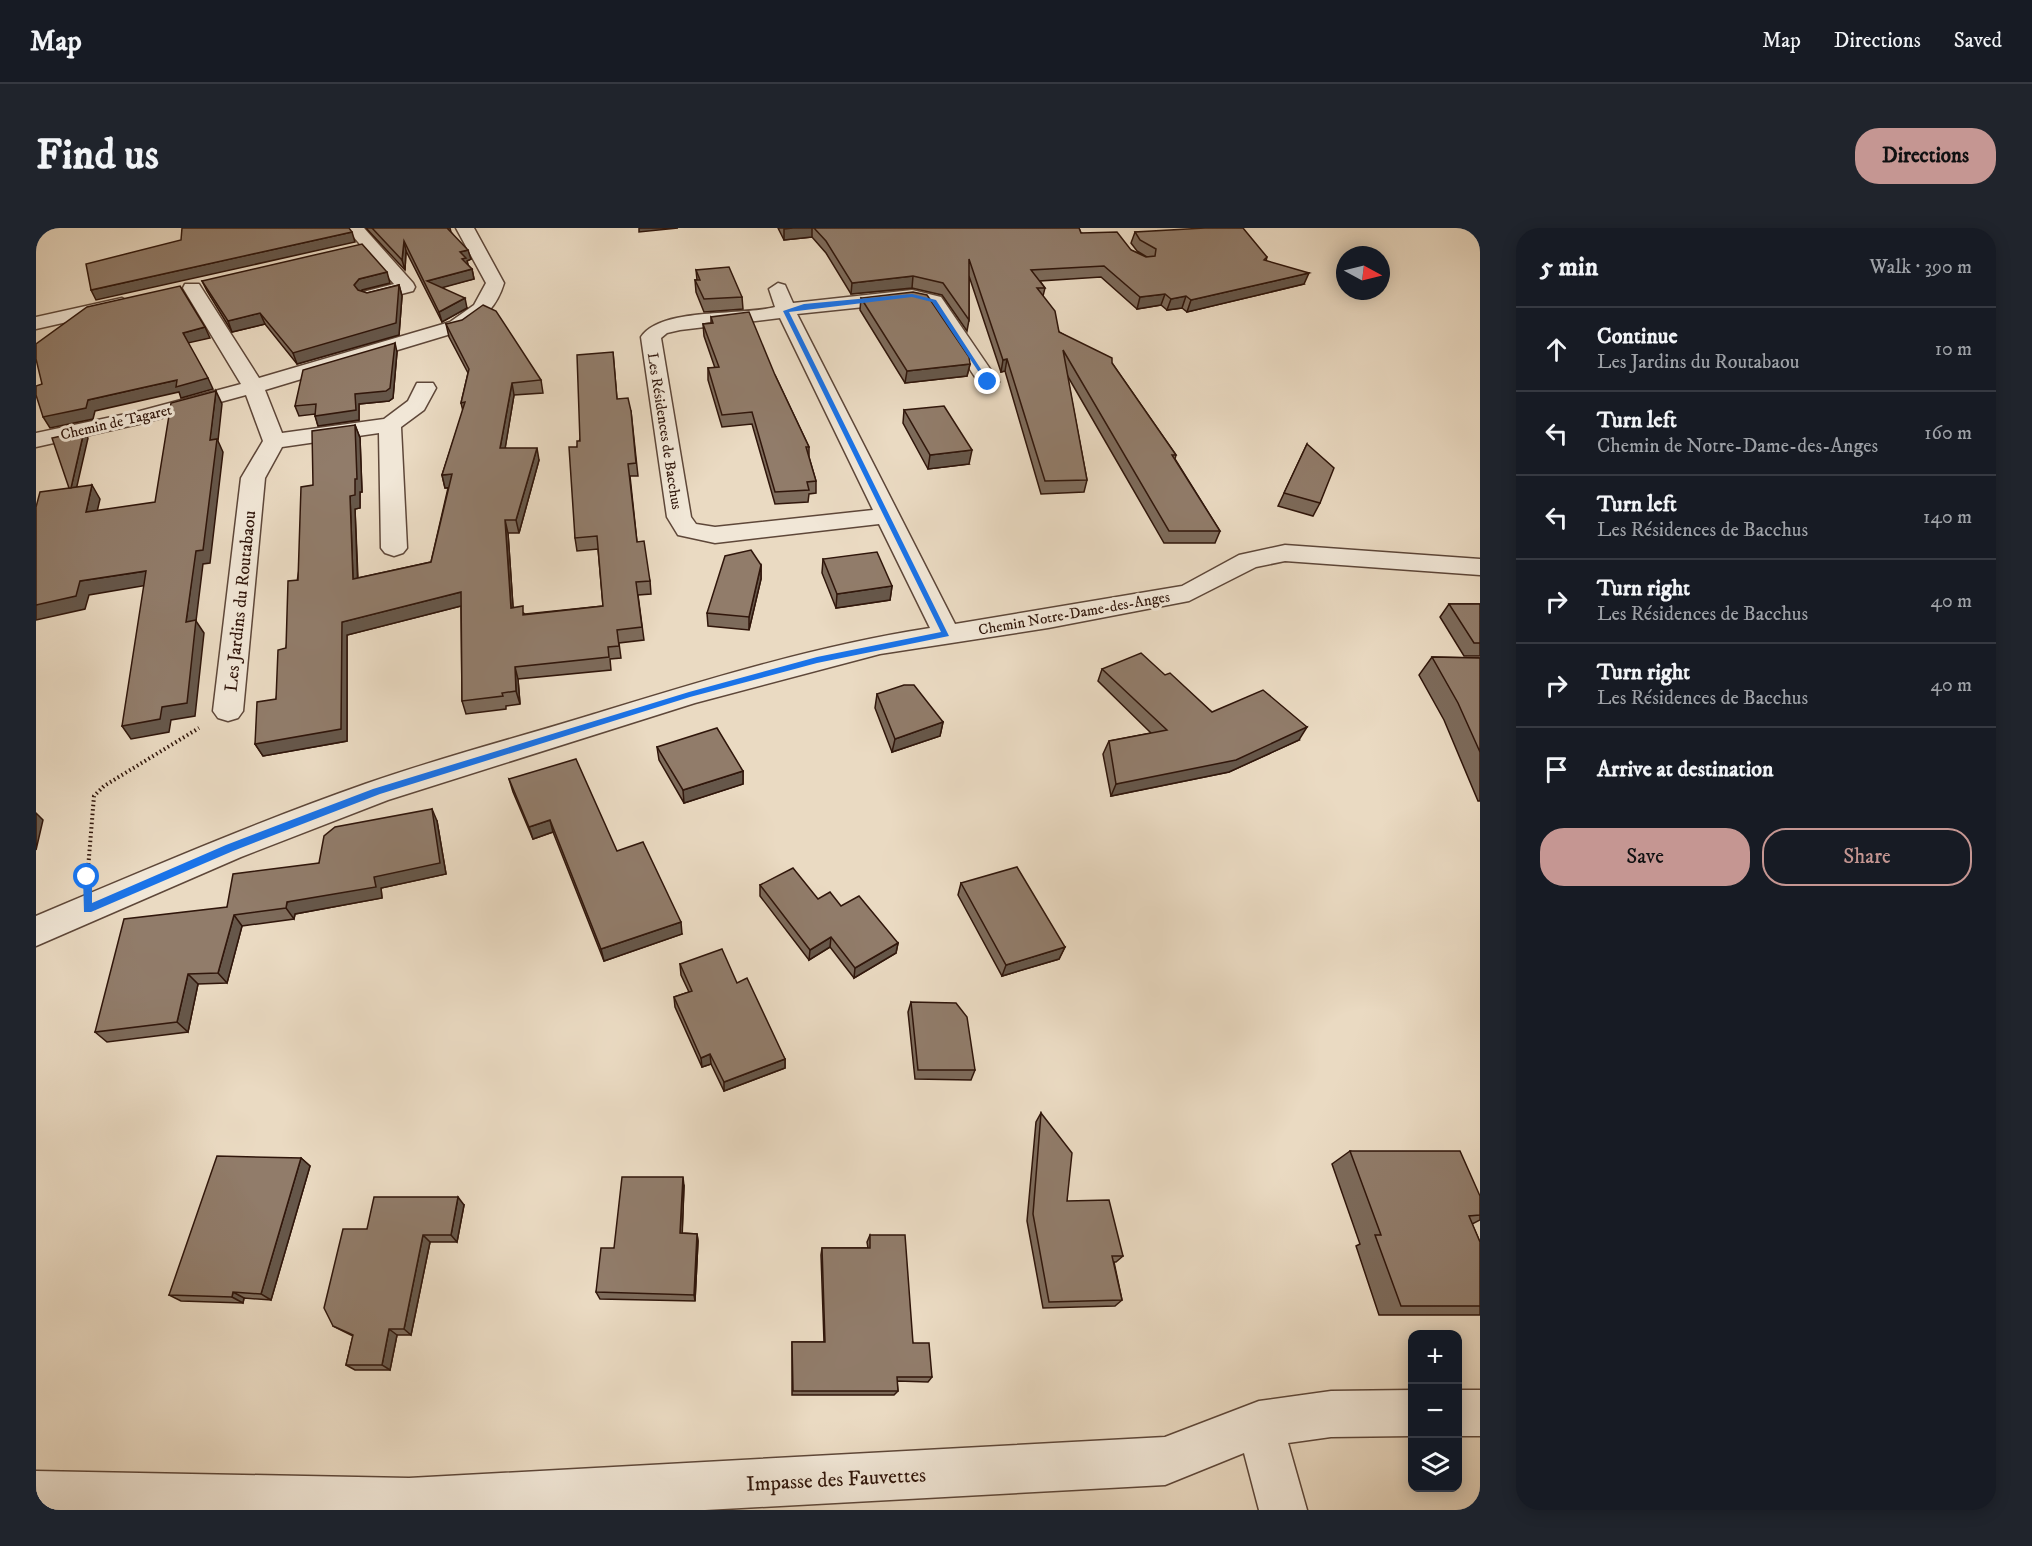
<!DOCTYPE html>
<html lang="en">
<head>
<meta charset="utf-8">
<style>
  body { margin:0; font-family:"IM FELL DW Pica",serif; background:#20242c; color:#f1f3f6 }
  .controls { position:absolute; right:18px; bottom:18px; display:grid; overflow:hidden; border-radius:12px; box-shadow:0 3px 15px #0003 }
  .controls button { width:54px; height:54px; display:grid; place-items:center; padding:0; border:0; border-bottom:2px solid #363941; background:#171b24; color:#f1f3f6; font:30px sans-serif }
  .compass { position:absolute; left:1300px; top:18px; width:54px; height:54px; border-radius:50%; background:#171b24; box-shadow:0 3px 15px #0003; rotate:97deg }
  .stop { position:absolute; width:18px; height:18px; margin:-14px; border:4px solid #1a73e8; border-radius:50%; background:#fff }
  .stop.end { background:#1a73e8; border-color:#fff; box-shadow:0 2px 6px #0008 }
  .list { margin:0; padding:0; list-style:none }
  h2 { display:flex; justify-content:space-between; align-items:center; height:78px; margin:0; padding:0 24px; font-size:26px }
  h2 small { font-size:20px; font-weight:400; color:#9ea1a6 }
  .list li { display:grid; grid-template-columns:39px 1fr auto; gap:18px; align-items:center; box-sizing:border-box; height:84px; padding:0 24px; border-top:2px solid #363941 }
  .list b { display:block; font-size:22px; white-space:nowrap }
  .list p { margin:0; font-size:20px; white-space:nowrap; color:#9ea1a6 }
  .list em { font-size:20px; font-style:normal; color:#9ea1a6 }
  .actions { display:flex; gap:12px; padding:18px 24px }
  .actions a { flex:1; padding:14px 0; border:2px solid #c59692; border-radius:24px; text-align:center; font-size:21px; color:#c59692 }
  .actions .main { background:#c59692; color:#111 }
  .icon { flex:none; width:33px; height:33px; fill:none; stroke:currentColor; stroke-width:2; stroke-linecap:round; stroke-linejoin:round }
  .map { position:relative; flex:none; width:1444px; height:1282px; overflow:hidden; border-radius:24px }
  header { display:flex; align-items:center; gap:36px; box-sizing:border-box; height:84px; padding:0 30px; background:#171b24; border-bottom:2px solid #363941 }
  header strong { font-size:28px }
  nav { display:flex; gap:33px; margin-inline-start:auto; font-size:21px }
  .intro { display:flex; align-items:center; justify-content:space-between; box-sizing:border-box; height:144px; padding:0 36px }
  h1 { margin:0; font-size:42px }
  .button { padding:15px 27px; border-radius:24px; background:#c59692; color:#111; font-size:21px; font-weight:700 }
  main { display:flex; gap:36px; padding:0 36px }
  aside { flex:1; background:#171b24; border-radius:24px; box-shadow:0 3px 15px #0003 }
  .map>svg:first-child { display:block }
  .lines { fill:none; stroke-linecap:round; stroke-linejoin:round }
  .minor-casing { stroke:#5e4739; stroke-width:3 }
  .path { stroke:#30160b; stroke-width:4; stroke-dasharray:1.5 3; stroke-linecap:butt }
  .minor { fill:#f1e7d7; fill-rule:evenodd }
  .wall { fill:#7d6b5b; stroke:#30160b; stroke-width:1.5 }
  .shaded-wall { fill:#66574a; stroke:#30160b; stroke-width:1.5 }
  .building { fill:#917c6a; stroke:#30160b; stroke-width:1.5 }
  .route { fill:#1a73e8 }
  .labels { text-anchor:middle; stroke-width:6; stroke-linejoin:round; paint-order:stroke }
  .far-street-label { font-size:15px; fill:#30160b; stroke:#f1e7d7 }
  .street-label { font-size:18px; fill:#30160b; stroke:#f1e7d7 }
  .near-street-label { font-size:21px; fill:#30160b; stroke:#f1e7d7 }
</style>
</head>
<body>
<header>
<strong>Map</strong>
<nav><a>Map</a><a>Directions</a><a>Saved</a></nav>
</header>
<div class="intro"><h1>Find us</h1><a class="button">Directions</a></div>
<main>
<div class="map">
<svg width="1444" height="1282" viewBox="0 0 1444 1282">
  <rect width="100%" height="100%" fill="#eadac2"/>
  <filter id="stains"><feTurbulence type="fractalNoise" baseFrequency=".00333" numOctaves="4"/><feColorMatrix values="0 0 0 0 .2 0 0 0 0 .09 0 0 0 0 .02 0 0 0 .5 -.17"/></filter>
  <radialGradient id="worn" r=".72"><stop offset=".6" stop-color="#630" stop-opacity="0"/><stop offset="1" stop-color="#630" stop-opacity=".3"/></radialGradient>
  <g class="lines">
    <defs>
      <g id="minor">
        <polygon points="310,0 328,0 377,55 379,59 377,63 334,74 327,72 324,68 327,64 358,56"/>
        <path d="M420,0h18l30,55c-7,23 -20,36 -40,47l-199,60 17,43 102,-14 24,-18 9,-18h16l3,5 -12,22 -23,17 6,121 -4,5 -9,3 -9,-3 -4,-5 -2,-115 -97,14 -17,31 -22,233 -5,7 -10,3 -10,-3 -5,-7 28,-233 22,-37 -17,-46 -103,28 -107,24v-14l104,-22 101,-27 -58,-96 2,-4h14l60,94 191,-56 24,-17 12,-22z"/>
        <path d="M742,55l7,2 8,18 119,-13 29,7 58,85 -4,4h-14l-54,-81 -15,-3 -115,12 158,310 227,-38 57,-31 46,-10 195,14v16l-195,-14 -29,6 -67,34 -141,27 -168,26 -185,49 -307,97 -147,57 -205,89v-30c109,-46 218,-93 329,-132 74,-26 151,-46 226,-69 111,-34 223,-69 339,-87l-51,-104 -164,19 -37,-8 -11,-18 -26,-180c20,-30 100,-21 134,-30l-6,-18zM744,90l93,192 -158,17 -19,-3 -5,-7 -30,-179 6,-5 13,-3z"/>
        <polygon points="86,70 96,76 93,80 0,101 0,89"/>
        <polygon points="1376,1162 1376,1208 1295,1209 1252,1215 1271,1282 1223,1282 1208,1225 1129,1257 669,1282 0,1282 0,1243 373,1250 1129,1209 1223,1173 1295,1163"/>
        <rect x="1422" y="1162" width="22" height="46"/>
      </g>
    </defs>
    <use href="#minor" class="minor-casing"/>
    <polyline class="path" points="52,641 58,568 68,558 163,500"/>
    <use href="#minor" class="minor"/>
  </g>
  <g class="wall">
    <polygon points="330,0 414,0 415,4 435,31 431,33 432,37 436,41 438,51 406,59 431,80 406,94 370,23 369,42"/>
    <polygon points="742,0 1043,0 1045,5 1095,22 1110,29 1111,29 1101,23 1095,15 1099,4 1231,29 1230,33 1268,56 1151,84 1146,80 1131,82 1125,77 1101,81 1065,49 1004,53 1009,60 1007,68 1023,104 1076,135 1140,227 1139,231 1184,303 1179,315 1128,315 1031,147 1051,252 1048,264 1005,266 969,143 965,144 933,48 933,92 931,103 906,67 876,60 815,66 790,25 776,9 748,12"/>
    <polygon points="660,42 706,69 707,81 668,84 660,64 659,52 661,52"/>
    <polygon points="166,53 354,55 326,62 325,63 331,65 363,57 366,68 363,107 261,136 229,96 196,104 171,63"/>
    <polygon points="825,70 934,136 931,148 869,155 824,82"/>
    <polygon points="675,89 739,147 773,219 773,229 780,253 780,265 773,266 772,274 739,276 716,196 686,199 672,152 672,140 679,140 668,108 667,96 675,95"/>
    <polygon points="410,96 505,152 507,165 478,167 469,220 503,232 483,305 472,305 477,379 489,386 567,378 562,321 541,323 539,310 541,219 577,124 581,171 595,183 602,248 594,248 601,314 614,353 615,366 602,367 608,412 583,415 585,430 574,431 575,442 482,451 484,476 470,478 470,481 430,486 426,473 425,378 311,407 311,513 227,528 219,516 240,471 250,420 277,257 319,197 324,210 326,264 324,264 324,280 319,281 322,350 395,334 412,260 409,260 406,247 427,183 425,175 432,145 413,109"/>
    <polygon points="361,124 357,170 353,173 323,176 323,192 282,198 279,186 263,188 259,178"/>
    <polygon points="868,182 933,236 892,241 867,195"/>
    <polygon points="1271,216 1284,275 1277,288 1242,278"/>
    <polygon points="787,331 856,358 854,372 800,380 786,345"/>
    <polygon points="725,337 725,351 713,402 672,398 671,385"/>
    <polygon points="1413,376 1444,376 1444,428 1428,428 1404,389"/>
    <polygon points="1396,429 1444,430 1444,573 1442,573 1408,492 1383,447"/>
    <polygon points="1066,441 1129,447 1176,484 1263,512 1193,544 1075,568 1067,526 1073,513 1115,505 1062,453"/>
    <polygon points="841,466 907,494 904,508 856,524 839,480"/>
    <polygon points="621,519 707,543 707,556 648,575 623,532"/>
    <polygon points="473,551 581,623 646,706 568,733 517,604 497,611 477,564"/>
    <polygon points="401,593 410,646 345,660 346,670 259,686 258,691 206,698 191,755 162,756 152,804 71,814 59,804 191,679 283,635"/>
    <polygon points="925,655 1029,719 1023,731 966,748 922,667"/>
    <polygon points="724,657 782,671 805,678 862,715 860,725 818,750 794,719 773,732 724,668"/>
    <polygon points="644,736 701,755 749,831 749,840 688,863 675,836 666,839 639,779 638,769 653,764 645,747"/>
    <polygon points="875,774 939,842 935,852 879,851 872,784"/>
    <polygon points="1005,885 1031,973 1087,1028 1080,1034 1078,1034 1086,1072 1079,1078 1007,1080 991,993 1000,894"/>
    <polygon points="1314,923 1444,968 1444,992 1436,996 1444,1014 1444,1087 1343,1087 1320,1018 1324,1016 1296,936"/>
    <polygon points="265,930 274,938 235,1072 208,1070 207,1075 145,1073 133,1067"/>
    <polygon points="648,958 646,1005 661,1006 662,1013 659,1073 564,1071 560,1064 578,1020"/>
    <polygon points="428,977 421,1014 394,1014 375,1107 361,1107 354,1142 319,1142 310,1137 317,1108 297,1098 331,1001"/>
    <polygon points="834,1007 877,1115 896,1149 892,1154 861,1153 862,1163 858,1167 756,1167 756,1114 788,1114 785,1027 786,1020 832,1020 831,1014"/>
  </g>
  <g class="shaded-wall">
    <polygon points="603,0 642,0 603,4"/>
    <polygon points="757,0 776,0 776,9 748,12 748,1"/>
    <polygon points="316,4 319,14 60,72 55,62"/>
    <polygon points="368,13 370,23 369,42 366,32"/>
    <polygon points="432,22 435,31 431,33 433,40 429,41 424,24"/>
    <polygon points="436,41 438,51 394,63 391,53"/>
    <polygon points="351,44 354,55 326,62 322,68 318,57 323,51"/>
    <polygon points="1273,45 1268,56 1151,84 1155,72"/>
    <polygon points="877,48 876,60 815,66 816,55"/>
    <polygon points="363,57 366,68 363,107 261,136 257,125"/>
    <polygon points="1129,66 1125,77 1101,81 1104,69"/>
    <polygon points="1150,68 1146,80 1131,82 1135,71"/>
    <polygon points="429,70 431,80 406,94 403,84"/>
    <polygon points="224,85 229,96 196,104 192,93"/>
    <polygon points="169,99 174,110 152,115 147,105"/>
    <polygon points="359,115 361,124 357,170 353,173 323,176 323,192 282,198 279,188 319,166"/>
    <polygon points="971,131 969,143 965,144 967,132"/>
    <polygon points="934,136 931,148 869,155 871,143"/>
    <polygon points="172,150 177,161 145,170 143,164 59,183 57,191 14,200 7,189 52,172 105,160 141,152"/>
    <polygon points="476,155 478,167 467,233 464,220"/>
    <polygon points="180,163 186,176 182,213 187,224 174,335 167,336 160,393 168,405 159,488 135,492 133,504 95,511 86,498 126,479 150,394"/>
    <polygon points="319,197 324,210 326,264 324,264 324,280 319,281 322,364 317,351 314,268"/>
    <polygon points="48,203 52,210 38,271 34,264"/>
    <polygon points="501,220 503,232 483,305 480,292"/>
    <polygon points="936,222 933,236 892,241 894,227"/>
    <polygon points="416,246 419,259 409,260 406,247"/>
    <polygon points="56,257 64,271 58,297 50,284"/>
    <polygon points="469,292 472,305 478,393 475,380"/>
    <polygon points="725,337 725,351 713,402 713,389"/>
    <polygon points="110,343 118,356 53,367 49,381 0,392 0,377 44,353"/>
    <polygon points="856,358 854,372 800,380 801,366"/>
    <polygon points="425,364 429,377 311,407 311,513 227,528 219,516 306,394"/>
    <polygon points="479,439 482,451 484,476 480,463"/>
    <polygon points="907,494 904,508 856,524 859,511"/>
    <polygon points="1271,499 1263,512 1193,544 1075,568 1080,556"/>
    <polygon points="707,543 707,556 648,575 647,562"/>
    <polygon points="396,581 401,593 410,646 345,660 346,670 259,686 258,691 250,680 251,674 338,649"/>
    <polygon points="0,585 7,592 0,622"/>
    <polygon points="514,592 517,604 497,611 493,599"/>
    <polygon points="198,687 206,698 191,755 182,745"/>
    <polygon points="645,694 646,706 568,733 565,721"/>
    <polygon points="795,709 794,719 773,732 774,722"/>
    <polygon points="862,715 860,725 818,750 819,740"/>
    <polygon points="1029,719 1023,731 966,748 970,737"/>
    <polygon points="152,746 162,756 152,804 141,794"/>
    <polygon points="674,826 675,836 666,839 665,830"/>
    <polygon points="749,831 749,840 688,863 688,854"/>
    <polygon points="265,930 274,938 235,1072 225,1066"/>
    <polygon points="647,949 648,958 646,1012 644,1005"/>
    <polygon points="422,969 428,977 421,1014 415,1007"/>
    <polygon points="661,1006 662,1013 659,1073 658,1067"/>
    <polygon points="387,1007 394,1014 375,1107 368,1101"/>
    <polygon points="197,1064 208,1070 207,1075 196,1069"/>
    <polygon points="353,1101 361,1107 354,1142 346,1137"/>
  </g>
  <g class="building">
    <polygon points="146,0 313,0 316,4 55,62 50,36 145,12"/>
    <polygon points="336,0 411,0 432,22 424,24 430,30 426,31 436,41 391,53 429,70 403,84 368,13 366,32"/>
    <polygon points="778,0 1043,0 1045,5 1081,4 1095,22 1110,29 1119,28 1120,21 1104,12 1099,4 1169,0 1207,0 1231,29 1228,32 1273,45 1155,72 1150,68 1135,71 1129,66 1104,69 1068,38 995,42 1009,60 1001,60 1019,83 1023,104 1076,130 1076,135 1140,227 1136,227 1184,303 1133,303 1027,122 1051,252 1009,253 971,131 967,132 933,31 933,92 907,55 877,48 816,55 790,13"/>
    <polygon points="326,16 351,44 323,51 318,57 322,62 331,65 363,57 360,95 257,125 224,85 192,93 166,53"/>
    <polygon points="693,39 706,69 668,71 659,52 664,52 660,42"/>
    <polygon points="144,58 169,99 147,105 172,150 140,159 141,152 105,160 52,172 50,180 7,189 0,167 0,158 6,156 0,131 0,116 51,79"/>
    <polygon points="877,64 891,67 933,129 934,136 871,143 825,70"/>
    <polygon points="447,77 460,83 505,152 476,155 464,220 501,220 480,292 469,292 475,380 487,378 487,387 567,378 561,308 539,310 533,219 541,219 541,213 544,213 541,127 577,124 581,171 592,170 595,183 600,235 592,236 601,314 608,313 614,353 600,354 606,399 581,402 583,418 572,419 573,429 479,439 480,463 466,465 467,468 426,473 425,364 306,394 305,501 219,516 221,474 240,471 242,422 250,420 252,353 262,352 265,259 277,257 276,203 319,197 321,251 319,251 319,267 314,268 317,351 395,334 416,246 406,247 429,174 425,175 433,141 410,96 426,92"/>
    <polygon points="713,84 739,147 773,219 770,219 780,253 771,254 773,262 739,264 716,184 686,187 672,140 683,139 667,96 677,95 675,89"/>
    <polygon points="359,115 354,160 350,163 319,166 320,182 279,188 280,176 259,178 267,142"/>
    <polygon points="180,163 174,212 181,211 167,322 160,323 150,394 160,392 151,475 126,479 124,491 86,498 110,343 44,353 40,368 0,377 0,279 4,264 56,257 50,284 119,274 135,175"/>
    <polygon points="908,178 936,222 894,227 868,182"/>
    <polygon points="48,203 35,260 33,260 16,210"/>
    <polygon points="1271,216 1298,240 1284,275 1248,265"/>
    <polygon points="715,322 725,337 713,389 671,385 689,328"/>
    <polygon points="841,324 856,358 801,366 787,331"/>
    <polygon points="1413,376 1444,376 1444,415 1438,415"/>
    <polygon points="1105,425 1129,447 1134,445 1176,484 1227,462 1271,499 1200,532 1080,556 1073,513 1131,502 1066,441"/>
    <polygon points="1396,429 1444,430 1444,524 1422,475"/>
    <polygon points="868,457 878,457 907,494 859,511 841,466"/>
    <polygon points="681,500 707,543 647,562 621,519"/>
    <polygon points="540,531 581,623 607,614 645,694 565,721 514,592 493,599 473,551"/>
    <polygon points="396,581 404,635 338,649 340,659 251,674 250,680 198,687 182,745 152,746 141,794 59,804 88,691 191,679 197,646 283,635 288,608 299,599"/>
    <polygon points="981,639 1029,719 970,737 925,655"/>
    <polygon points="757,640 782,671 794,664 805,678 823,668 862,715 819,740 795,709 774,722 724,657"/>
    <polygon points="686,721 701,755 711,750 749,831 688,854 674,826 665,830 638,769 656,763 644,736"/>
    <polygon points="875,774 920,775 931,789 939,842 882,842"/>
    <polygon points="1005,885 1036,925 1031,973 1073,972 1087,1028 1076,1028 1086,1072 1013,1074 997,986"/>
    <polygon points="1314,923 1424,923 1444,968 1444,987 1433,988 1444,1014 1444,1078 1365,1078 1339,1007 1345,1007"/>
    <polygon points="181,928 265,930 225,1066 197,1064 196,1069 133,1067"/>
    <polygon points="586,949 647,949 644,1005 661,1006 658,1067 560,1064 565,1020 578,1020"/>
    <polygon points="338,969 422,969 415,1007 387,1007 368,1101 353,1101 346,1137 310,1137 317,1107 297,1098 288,1080 307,1001 331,1001"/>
    <polygon points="834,1007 869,1007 877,1115 893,1115 896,1149 861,1149 862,1163 757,1163 756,1114 789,1114 786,1020 834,1020"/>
  </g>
  <polygon class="route" points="876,66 900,72 954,155 950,155 896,74 876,69 753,84 913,408 781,435 654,469 344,566 197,623 55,684 48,684 47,649 51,645 56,649 56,675 190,617 337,561 653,464 781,429 905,404 747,83 768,76"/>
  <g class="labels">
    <g class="far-street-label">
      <text transform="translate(80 194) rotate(-13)" y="5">Chemin de Tagaret</text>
      <text transform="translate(629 203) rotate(81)" y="5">Les Résidences de Bacchus</text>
      <text transform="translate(1038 385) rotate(-10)" y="5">Chemin Notre-Dame-des-Anges</text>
    </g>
    <g class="street-label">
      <text transform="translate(204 373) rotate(-84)" y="6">Les Jardins du Routabaou</text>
    </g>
    <g class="near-street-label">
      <text transform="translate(800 1251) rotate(-3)" y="7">Impasse des Fauvettes</text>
    </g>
  </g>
  <rect width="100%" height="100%" filter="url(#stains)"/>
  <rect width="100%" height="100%" fill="url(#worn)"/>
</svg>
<div class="controls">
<button>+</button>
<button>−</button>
<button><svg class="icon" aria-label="layers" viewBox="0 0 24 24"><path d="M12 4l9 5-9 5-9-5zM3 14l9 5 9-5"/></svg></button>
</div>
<svg class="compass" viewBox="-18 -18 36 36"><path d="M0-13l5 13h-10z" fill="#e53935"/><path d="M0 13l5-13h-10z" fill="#9ea1a6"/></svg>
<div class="stop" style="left:51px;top:649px"></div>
<div class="stop end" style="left:952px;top:154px"></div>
</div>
<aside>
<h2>5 min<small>Walk · 390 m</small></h2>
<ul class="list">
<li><svg class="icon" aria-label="ahead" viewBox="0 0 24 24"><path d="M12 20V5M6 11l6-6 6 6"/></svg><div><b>Continue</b><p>Les Jardins du Routabaou</p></div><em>10 m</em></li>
<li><svg class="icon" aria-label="left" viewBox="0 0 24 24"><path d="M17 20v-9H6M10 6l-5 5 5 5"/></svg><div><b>Turn left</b><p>Chemin de Notre-Dame-des-Anges</p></div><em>160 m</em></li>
<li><svg class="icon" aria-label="left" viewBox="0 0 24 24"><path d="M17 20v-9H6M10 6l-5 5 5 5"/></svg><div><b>Turn left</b><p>Les Résidences de Bacchus</p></div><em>140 m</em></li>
<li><svg class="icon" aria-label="right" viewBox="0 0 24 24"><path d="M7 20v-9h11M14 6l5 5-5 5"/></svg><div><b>Turn right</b><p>Les Résidences de Bacchus</p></div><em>40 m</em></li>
<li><svg class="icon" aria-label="right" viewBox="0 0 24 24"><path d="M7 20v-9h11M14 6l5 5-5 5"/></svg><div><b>Turn right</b><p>Les Résidences de Bacchus</p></div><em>40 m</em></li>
<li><svg class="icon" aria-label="arrive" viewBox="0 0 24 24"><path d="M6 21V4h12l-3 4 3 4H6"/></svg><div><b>Arrive at destination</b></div></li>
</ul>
<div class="actions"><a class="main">Save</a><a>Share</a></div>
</aside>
</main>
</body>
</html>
